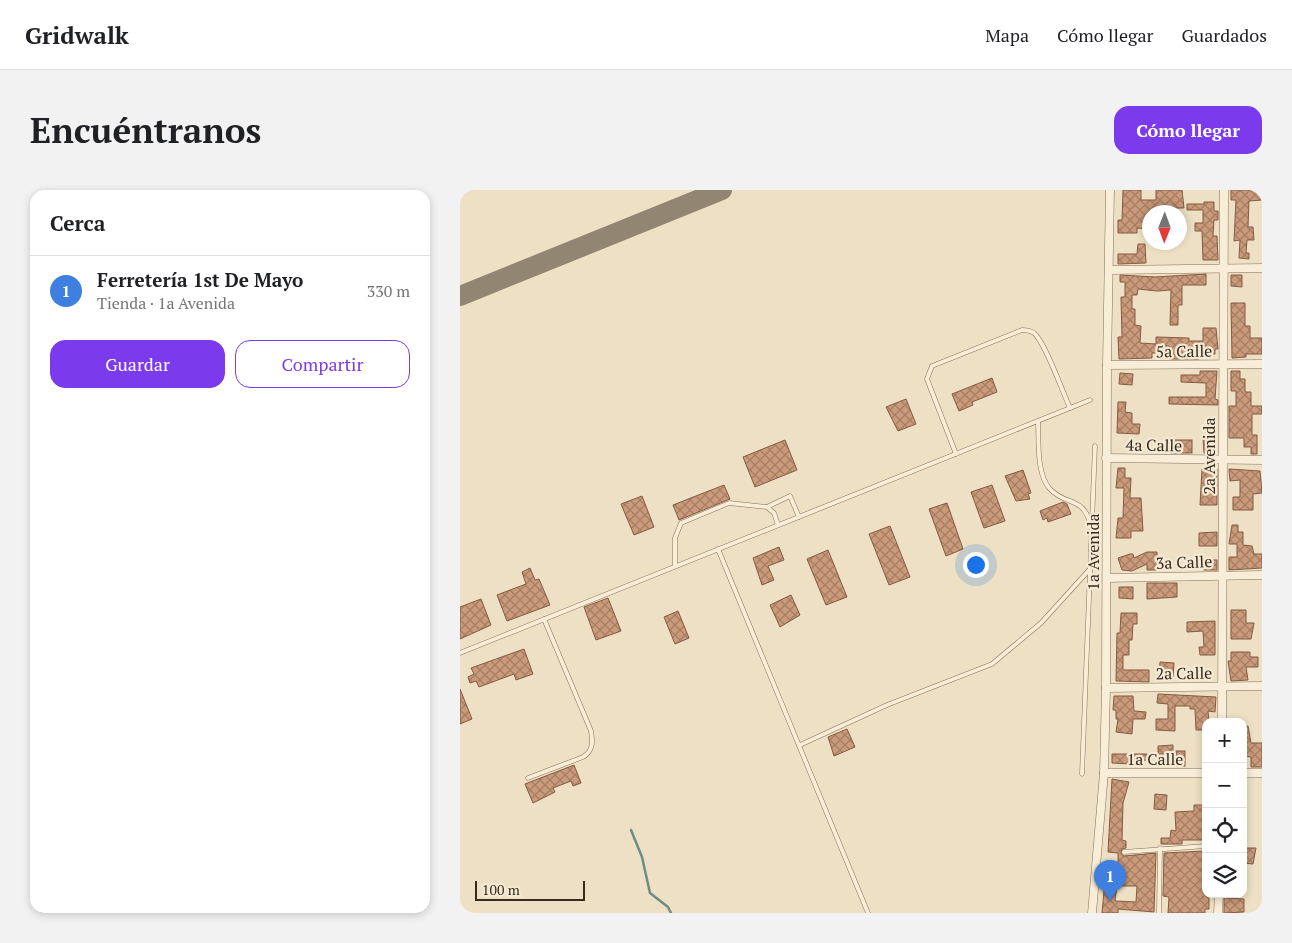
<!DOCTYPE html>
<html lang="es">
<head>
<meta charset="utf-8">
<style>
  body { margin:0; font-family:"PT Serif",serif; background:#f2f2f2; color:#202124 }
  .controls { position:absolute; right:15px; bottom:15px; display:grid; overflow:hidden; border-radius:10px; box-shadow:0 2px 8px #0003 }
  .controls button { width:45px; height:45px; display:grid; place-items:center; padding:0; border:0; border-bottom:1px solid #e0e0e0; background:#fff; color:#202124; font:25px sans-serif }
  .compass { position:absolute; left:682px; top:15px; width:45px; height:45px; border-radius:50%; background:#fff; box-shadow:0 2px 8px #0003; rotate:181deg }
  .scale { position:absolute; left:15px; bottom:12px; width:110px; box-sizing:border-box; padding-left:5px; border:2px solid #372a1e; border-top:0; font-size:14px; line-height:18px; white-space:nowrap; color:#372a1e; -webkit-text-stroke:4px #f4ead3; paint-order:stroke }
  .you { position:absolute; left:515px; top:374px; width:18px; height:18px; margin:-12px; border:4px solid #fff; border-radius:50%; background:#1a73e8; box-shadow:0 0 0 8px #1a73e833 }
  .badge { display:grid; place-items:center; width:32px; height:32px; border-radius:50%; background:#7c3aed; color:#fff; font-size:16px; font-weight:700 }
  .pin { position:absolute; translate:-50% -41px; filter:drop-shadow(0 1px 2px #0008) }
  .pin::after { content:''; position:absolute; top:26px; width:18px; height:15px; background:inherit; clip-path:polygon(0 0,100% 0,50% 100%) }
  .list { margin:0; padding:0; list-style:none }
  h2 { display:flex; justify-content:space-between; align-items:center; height:65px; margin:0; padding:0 20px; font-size:21px }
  h2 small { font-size:16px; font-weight:400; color:#757577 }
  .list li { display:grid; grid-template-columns:32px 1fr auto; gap:15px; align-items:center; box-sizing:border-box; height:70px; padding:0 20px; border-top:1px solid #e0e0e0 }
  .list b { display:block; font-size:19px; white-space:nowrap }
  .list p { margin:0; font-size:16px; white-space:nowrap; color:#757577 }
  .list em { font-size:16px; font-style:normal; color:#757577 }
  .actions { display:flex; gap:10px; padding:15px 20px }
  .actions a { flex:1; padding:11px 0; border:1px solid #7c3aed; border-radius:15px; text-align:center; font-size:18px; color:#7c3aed }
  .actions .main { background:#7c3aed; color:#fff }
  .icon { flex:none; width:28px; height:28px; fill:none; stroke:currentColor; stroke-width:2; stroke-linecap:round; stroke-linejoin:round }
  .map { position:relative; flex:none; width:802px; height:723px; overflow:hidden; border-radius:15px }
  header { display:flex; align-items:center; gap:30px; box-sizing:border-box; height:70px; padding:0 25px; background:#fff; border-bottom:1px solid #e0e0e0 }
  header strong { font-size:24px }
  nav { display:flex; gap:28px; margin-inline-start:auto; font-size:18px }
  .intro { display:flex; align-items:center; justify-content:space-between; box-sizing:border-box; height:120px; padding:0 30px }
  h1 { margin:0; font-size:35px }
  .button { padding:12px 22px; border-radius:15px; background:#7c3aed; color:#fff; font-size:18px; font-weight:700 }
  main { display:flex; gap:30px; padding:0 30px }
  aside { flex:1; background:#fff; border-radius:15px; box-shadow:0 2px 8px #0003 }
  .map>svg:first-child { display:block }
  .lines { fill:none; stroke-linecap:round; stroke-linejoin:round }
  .stream { stroke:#6d8e85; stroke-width:2.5 }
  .taxiway { stroke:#928571; stroke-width:20 }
  .building { fill:url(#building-cross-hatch); stroke:#855b41; fill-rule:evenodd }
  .lane-casing { stroke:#87715b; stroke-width:5 }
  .street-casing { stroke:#87715b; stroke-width:9 }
  .lane { stroke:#f8edd7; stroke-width:4 }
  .street { stroke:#f8edd7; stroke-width:8 }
  .labels { text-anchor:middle; stroke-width:4.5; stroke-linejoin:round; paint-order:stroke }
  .street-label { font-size:16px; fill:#372a1e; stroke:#f4ead3 }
</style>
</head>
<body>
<header>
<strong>Gridwalk</strong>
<nav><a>Mapa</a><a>Cómo llegar</a><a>Guardados</a></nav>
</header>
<div class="intro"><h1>Encuéntranos</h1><a class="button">Cómo llegar</a></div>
<main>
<aside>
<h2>Cerca<small></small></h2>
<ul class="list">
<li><span class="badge" style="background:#3f7fe0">1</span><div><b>Ferretería 1st De Mayo</b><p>Tienda · 1a Avenida</p></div><em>330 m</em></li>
</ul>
<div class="actions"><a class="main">Guardar</a><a>Compartir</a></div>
</aside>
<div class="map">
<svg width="802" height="723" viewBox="0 0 802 723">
  <defs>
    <pattern id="building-cross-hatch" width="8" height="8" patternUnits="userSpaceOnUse" patternTransform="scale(1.25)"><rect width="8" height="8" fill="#ca9a7a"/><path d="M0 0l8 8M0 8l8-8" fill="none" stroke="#a57e63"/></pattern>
  </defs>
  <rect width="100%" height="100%" fill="#ede0c4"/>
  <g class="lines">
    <polyline class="stream" points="171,640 182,667 190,703 208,717 211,723"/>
    <polyline class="taxiway" points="0,106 262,0"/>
  </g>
  <g class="building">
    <polygon points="663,0 681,0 681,10 696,10 696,0 722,0 724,18 709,18 708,22 690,22 690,39 677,38 677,43 658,43 658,30 662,30"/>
    <polygon points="771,0 802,0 802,10 789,11 788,37 793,37 794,50 787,50 786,63 789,63 789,69 779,68 780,50 774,51 776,10 771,10"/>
    <polygon points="744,12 754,12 754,21 758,21 758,30 754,30 753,46 757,46 758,70 743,70 742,41 735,41 735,33 743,33 743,20 727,20 727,14 744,14"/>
    <polygon points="678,54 685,54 686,73 658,74 658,64 677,64"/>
    <polygon points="746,84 746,95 722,95 722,115 718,115 718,135 710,135 711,100 697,101 678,99 677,105 672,105 672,119 675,119 675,135 681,136 680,153 696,154 696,147 729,148 729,151 743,151 743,138 756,138 758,159 755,159 755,164 739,164 739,169 709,169 709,156 698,156 697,163 692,163 692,168 659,169 658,147 662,147 661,107 665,107 665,92 660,92 660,85 695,87"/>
    <polygon points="771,85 782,85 782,97 771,96"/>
    <polygon points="771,113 785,113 785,136 790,136 790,148 802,148 802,164 786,164 786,167 772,168"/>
    <polygon points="740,181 757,181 755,209 758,210 758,215 709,214 709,207 746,207 746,193 721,192 721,185 740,185"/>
    <polygon points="771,181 780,181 780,189 785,189 785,202 791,202 791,216 802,216 802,224 792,224 792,245 797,245 797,264 791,264 791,257 784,257 784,248 769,248 769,216 776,216 776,201 771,201"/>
    <polygon points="660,183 673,184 672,195 659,194"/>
    <polygon points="532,188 537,202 512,212 513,215 499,221 492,204"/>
    <polygon points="446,209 456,234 438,241 426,217"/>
    <polygon points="658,212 666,212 665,222 672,223 672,234 680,234 679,244 657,243"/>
    <polygon points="753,245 753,263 744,263 743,247"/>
    <polygon points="325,250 337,280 295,297 283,267"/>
    <rect x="711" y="250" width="21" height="13"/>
    <polygon points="658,278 665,278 665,288 671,288 670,308 681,308 683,341 671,341 671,348 656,348 658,328 663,328 664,298 656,298"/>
    <polygon points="742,279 757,279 757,315 740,315"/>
    <polygon points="769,279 800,281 802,303 793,304 793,320 773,320 773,307 780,307 780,290 770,291"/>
    <polygon points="563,280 571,303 568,304 570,309 556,311 545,286"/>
    <polygon points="264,295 270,309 219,330 213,315"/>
    <polygon points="532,295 545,331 524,338 511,302"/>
    <polygon points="182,306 194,337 174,345 161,314"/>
    <polygon points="603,312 607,314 611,324 588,332 587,328 583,330 580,321"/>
    <polygon points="487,313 503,359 486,366 469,319"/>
    <polygon points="772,335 778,335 778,342 783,342 783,355 792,356 794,364 802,364 802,378 769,380 769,367 777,367 777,354 769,354"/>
    <polygon points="430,336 450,387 429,395 409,344"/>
    <polygon points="757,342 757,356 739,356 739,343"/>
    <polygon points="319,357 324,370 308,376 314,390 302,395 293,368"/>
    <polygon points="368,360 387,407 366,415 347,369"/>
    <polygon points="687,362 697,362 697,380 687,380 687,374 672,381 662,380 658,368 670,364 673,364 674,368"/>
    <rect x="744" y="370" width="13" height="10"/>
    <polygon points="70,378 75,390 79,389 90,415 47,431 37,405 66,394 62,382"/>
    <polygon points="687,393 717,393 717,407 687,409"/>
    <polygon points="659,397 673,397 673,409 659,408"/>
    <polygon points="331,405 340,425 320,437 310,415"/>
    <polygon points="148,408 161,441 136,450 124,417"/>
    <polygon points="21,409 31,435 0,449 0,417"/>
    <polygon points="771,420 786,420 786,433 794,433 791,449 771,449"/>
    <polygon points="218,421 229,448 215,454 204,427"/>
    <polygon points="661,423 677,423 677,434 673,434 672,450 669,450 669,465 663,465 663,480 689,480 689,492 656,491 657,443 660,443"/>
    <polygon points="755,431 755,465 740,465 739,457 744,457 743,441 727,442 727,432"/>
    <polygon points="64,459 73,484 56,490 54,484 19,497 16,491 10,493 8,487 14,484 11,478"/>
    <polygon points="771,462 790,462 790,467 798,467 798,477 786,477 788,490 771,491 768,471 771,471"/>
    <polygon points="700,472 714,473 713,487 699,486"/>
    <polygon points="0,499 12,529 0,534"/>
    <polygon points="698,504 756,507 755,522 748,521 749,532 746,532 746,540 736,540 735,519 730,519 730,516 715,516 715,541 696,540 696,529 708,529 708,514 697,513"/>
    <polygon points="654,506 673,506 674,521 686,522 685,529 673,529 672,544 656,542 658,529 656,529 656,520 653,520"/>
    <polygon points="788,536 791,553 802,553 802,577 791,577 791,567 783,566 783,537"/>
    <polygon points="387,539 395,557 374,566 368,547"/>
    <polygon points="713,555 713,564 698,564 698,556"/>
    <rect x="716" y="561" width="9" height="15"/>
    <polygon points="652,564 687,564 687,570 670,571 671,574 652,573"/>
    <polygon points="114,575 121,593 113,596 111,591 93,598 95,602 73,613 65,594"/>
    <path d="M652,589l17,3 -6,21 -1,37 4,1v7l-4,1 -1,5 3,2 32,-3 -2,59 -36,-3v4h-16l4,-45 12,-1v-14l-10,-1zM657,696h20l-1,16 -21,-1z"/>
    <polygon points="695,604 707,605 706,620 694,619"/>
    <polygon points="734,615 746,615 746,650 722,650 722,654 701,654 701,648 710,648 711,640 716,641 715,622 734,621"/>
    <polygon points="783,658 796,658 793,674 783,673"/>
    <polygon points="746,661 746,704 749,704 749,719 745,719 745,723 708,723 709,707 703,706 704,663"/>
    <polygon points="764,708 784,709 784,722 764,723"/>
  </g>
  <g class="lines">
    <defs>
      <g id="lane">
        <path d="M578,231c1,19 -2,53 12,68 17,18 34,6 41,38"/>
        <path d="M496,264l-29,-75 5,-13 90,-36c4,0 9,1 12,3 11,9 29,60 36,75"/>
        <polyline points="307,317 330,306 339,327"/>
        <polyline points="258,359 408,723"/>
        <polyline points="215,376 215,348 221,333 269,313 307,317 314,323 318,335"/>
        <polyline points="0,463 630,210"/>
        <polyline points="340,555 427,515 532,474 581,433 630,379"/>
        <polyline points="622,584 635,256"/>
        <path d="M68,588l55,-21c10,-6 10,-15 8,-26l-47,-112"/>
        <polyline points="664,662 746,656"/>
        <polyline points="699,723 700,658"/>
      </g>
      <g id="street">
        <polyline points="649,80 802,78"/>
        <polyline points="647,175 802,174"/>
        <polyline points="646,268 802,270"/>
        <polyline points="647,388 802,385"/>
        <polyline points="646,498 802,496"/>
        <polyline points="762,532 764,0"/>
        <polyline points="644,583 746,583"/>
        <polyline points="783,583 802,583"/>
        <polyline points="632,723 644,583 646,498 647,175 650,0"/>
        <polyline points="758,723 759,704"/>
      </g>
    </defs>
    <use href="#lane" class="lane-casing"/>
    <use href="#street" class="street-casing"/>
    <use href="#lane" class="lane"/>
    <use href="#street" class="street"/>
  </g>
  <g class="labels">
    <g class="street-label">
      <text transform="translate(724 161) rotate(-1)" y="6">5a Calle</text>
      <text transform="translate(694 255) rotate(1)" y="6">4a Calle</text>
      <text transform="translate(749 266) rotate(-90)" y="6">2a Avenida</text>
      <text transform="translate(633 362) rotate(-90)" y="6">1a Avenida</text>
      <text transform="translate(724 372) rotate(-2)" y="6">3a Calle</text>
      <text transform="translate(724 483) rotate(-1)" y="6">2a Calle</text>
      <text x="695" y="575">1a Calle</text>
    </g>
  </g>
</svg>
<div class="controls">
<button>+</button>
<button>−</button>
<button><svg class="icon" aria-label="locate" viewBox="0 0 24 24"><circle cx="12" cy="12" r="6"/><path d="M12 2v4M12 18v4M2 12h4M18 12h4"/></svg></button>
<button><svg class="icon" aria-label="layers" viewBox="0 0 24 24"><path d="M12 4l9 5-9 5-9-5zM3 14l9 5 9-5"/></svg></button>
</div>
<svg class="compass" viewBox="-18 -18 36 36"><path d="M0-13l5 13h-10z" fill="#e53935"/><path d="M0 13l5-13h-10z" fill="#757577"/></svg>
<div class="scale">100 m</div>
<div class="you"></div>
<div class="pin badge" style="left:650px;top:711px;background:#3f7fe0">1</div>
</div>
</main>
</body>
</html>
